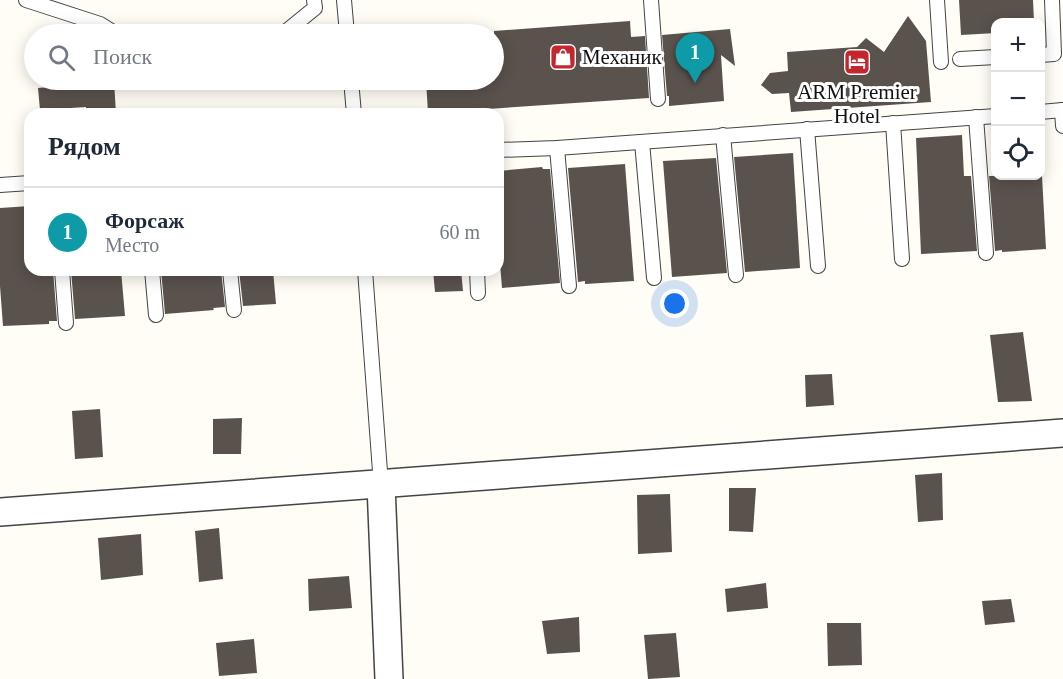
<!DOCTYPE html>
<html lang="ru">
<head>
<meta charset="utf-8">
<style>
  body { margin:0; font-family:Georgia,serif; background:#f6f6f7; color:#1f2937 }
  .controls { position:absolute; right:18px; top:18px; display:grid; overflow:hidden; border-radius:12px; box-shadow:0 3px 15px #0003 }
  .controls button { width:54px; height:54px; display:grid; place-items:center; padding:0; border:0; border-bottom:2px solid #e0e1e3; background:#fff; color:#1f2937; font:30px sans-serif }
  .you { position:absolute; left:675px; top:304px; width:21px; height:21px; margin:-15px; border:4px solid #fff; border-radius:50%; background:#1a73e8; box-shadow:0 0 0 9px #1a73e833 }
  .badge { display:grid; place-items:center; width:39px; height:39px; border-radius:50%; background:#c4262e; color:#fff; font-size:20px; font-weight:700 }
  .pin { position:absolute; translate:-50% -50px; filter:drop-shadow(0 2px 3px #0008) }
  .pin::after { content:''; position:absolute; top:32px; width:21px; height:18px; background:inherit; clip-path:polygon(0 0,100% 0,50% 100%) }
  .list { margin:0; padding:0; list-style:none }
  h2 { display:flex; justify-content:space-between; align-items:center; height:78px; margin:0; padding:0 24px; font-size:26px }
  h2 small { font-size:20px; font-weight:400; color:#747a83 }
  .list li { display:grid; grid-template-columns:39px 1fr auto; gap:18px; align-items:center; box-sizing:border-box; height:90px; padding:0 24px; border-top:2px solid #e0e1e3 }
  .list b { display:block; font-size:22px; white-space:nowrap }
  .list p { margin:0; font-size:20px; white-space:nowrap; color:#747a83 }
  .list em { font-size:20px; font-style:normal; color:#747a83 }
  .icon { flex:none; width:33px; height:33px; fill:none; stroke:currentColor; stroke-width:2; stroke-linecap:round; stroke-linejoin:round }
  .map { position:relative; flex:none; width:1063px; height:679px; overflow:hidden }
  .search { position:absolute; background:#fff; box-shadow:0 3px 15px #0003; left:24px; top:24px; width:480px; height:66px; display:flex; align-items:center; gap:15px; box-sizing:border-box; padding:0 21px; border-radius:33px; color:#747a83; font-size:22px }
  .panel { position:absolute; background:#fff; box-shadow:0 3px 15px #0003; left:24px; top:108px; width:480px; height:168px; border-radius:18px }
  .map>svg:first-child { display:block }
  .building { fill:#5a524d }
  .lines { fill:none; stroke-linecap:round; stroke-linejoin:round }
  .service-casing { stroke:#444; stroke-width:16 }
  .minor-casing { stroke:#444; stroke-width:30 }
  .service { stroke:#fff; stroke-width:14 }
  .minor { stroke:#fff; stroke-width:27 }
  .labels { text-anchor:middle; stroke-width:6; stroke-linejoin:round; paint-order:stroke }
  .poi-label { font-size:21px; fill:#111; stroke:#fff; text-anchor:start }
</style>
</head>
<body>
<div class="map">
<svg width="1063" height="679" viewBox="0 0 1063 679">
  <rect width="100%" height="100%" fill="#fffdf5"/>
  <g class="building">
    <polygon points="959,0 1033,0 1034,22 996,22 996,33 961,35"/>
    <polygon points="908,16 926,41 931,102 791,112 789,93 772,94 761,85 770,73 788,71 787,52 857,47 866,38 884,52"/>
    <polygon points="630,21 631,37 645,36 649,98 428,113 426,80 494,80 494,31"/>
    <polygon points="730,29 735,66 721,55 724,101 669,106 669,96 667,96 662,35"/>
    <polygon points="84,80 114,80 116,114 86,114 86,107 40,110 38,88 84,84"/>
    <polygon points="962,135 964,176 971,176 977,251 921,254 916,138"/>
    <polygon points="793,153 800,268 745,272 734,157"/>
    <polygon points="716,158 727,273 672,277 663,161"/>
    <polygon points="625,164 634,281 585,284 585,281 578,282 568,168"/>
    <polygon points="542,167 543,169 550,169 560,283 502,288 498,238 498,171"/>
    <polygon points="989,176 1042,176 1046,249 1002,252 1002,250 995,251"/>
    <polygon points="30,206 30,270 53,270 57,321 49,321 49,324 3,326 0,286 0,208"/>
    <polygon points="71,270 121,270 125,316 75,319"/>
    <polygon points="161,270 221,270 225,307 213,308 214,310 165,314"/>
    <polygon points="239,270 273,270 276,304 243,306"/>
    <polygon points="433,270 461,270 463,291 435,292"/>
    <polygon points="1023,332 1032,401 998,402 990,335"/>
    <polygon points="832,374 834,405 806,407 805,375"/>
    <polygon points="100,409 103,457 75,459 72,411"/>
    <polygon points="242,418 241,454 213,454 213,419"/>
    <polygon points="942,473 943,520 918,522 915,475"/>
    <polygon points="729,488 756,488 753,532 729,531"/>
    <polygon points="670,494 672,552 638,554 637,495"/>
    <polygon points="219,528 223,579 199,582 195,531"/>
    <polygon points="141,534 143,575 101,580 98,538"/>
    <polygon points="349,576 352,608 309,611 308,579"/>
    <polygon points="766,583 768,608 727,612 725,589"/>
    <polygon points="1011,599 1015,622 985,625 982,601"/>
    <polygon points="579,617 580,652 547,654 542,621"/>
    <polygon points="827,623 861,623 862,665 828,666"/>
    <polygon points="676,633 680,677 648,679 644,635"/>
    <polygon points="254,639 257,673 219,676 216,643"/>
  </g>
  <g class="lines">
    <defs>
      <g id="service">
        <polyline points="26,0 100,24 116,34"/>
        <polyline points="344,0 347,34"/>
        <polyline points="651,0 658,99"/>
        <polyline points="937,0 941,62"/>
        <polyline points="283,34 315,8 314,0"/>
        <polyline points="1040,55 1054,54 1052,0"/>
        <polyline points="960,59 996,57"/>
        <polyline points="351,80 354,114"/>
        <polyline points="1062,110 1063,126"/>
        <polyline points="1040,112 1063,110"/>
        <polyline points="976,117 986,253"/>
        <polyline points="893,123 902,259"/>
        <polyline points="807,129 818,266"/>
        <polyline points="723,135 736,275"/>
        <polyline points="642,142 654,278"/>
        <polyline points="557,148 569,286"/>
        <polyline points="498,150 557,148 996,116"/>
        <polyline points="0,185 30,183"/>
        <polyline points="62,270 66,323"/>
        <polyline points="152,270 156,315"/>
        <polyline points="230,270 234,310"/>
        <polyline points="365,270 381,485"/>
        <polyline points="477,270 478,293"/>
      </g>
      <g id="minor">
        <polyline points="381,485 389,679"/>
        <polyline points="0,512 1063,433"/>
      </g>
    </defs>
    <use href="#service" class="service-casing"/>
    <use href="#minor" class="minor-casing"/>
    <use href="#service" class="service"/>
    <use href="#minor" class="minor"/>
  </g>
  <defs>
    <symbol id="shop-square" viewBox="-11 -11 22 22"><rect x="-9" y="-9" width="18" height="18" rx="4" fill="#c4262e" stroke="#fff"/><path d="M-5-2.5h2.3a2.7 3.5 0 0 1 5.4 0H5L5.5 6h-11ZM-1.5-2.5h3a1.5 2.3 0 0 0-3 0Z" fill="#fff"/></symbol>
    <symbol id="hotel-square" viewBox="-11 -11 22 22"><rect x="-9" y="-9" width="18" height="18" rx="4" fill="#c4262e" stroke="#fff"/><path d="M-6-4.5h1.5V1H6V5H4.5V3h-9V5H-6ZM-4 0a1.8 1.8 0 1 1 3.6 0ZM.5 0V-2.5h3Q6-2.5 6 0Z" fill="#fff"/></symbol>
  </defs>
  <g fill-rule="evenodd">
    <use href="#shop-square" x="548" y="42" width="30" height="30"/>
    <use href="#hotel-square" x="842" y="47" width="30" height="30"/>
  </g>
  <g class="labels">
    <g class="poi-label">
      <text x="582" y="64">Механик</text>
      <text x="857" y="99" text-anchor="middle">ARM Premier<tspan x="857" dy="24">Hotel</tspan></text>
    </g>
  </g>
</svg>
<div class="controls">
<button>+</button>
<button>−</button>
<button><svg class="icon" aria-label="locate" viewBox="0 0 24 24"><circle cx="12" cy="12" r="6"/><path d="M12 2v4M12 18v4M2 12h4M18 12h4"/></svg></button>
</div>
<div class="you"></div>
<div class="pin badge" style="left:695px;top:83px;background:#0f9aa8">1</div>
<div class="search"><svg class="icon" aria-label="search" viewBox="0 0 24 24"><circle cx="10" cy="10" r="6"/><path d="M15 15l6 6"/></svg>Поиск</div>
<section class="panel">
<h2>Рядом<small></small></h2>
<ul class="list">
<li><span class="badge" style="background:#0f9aa8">1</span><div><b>Форсаж</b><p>Место</p></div><em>60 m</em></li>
</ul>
</section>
</div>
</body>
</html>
